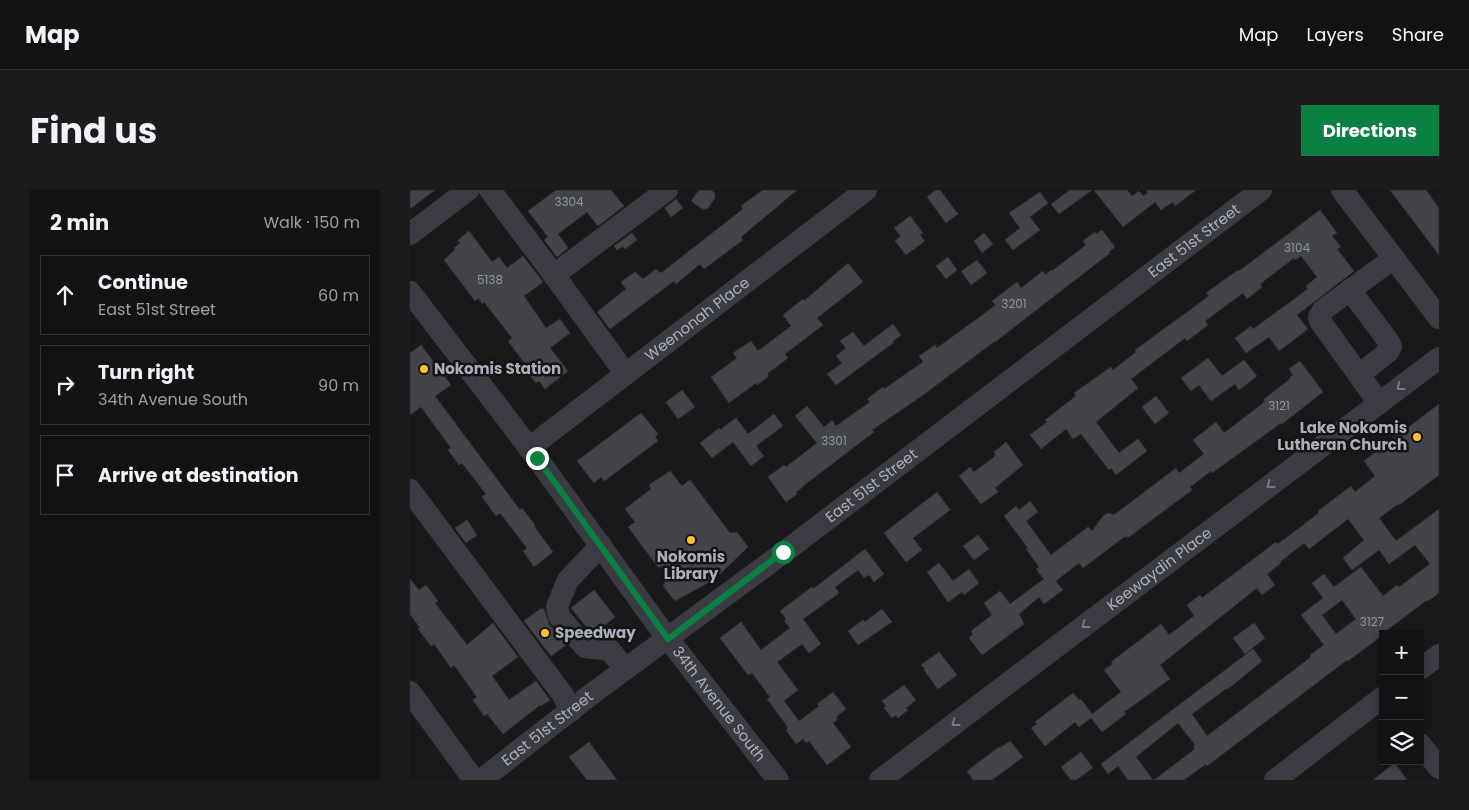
<!DOCTYPE html>
<html lang="en">
<head>
<meta charset="utf-8">
<style>
  body { margin:0; font-family:Poppins,sans-serif; background:#1c1c1e; color:#f1f3f6 }
  .controls { position:absolute; right:15px; bottom:15px; display:grid; overflow:hidden; border-radius:0px; box-shadow:0 2px 8px #0003 }
  .controls button { width:45px; height:45px; display:grid; place-items:center; padding:0; border:0; border-bottom:1px solid #323234; background:#131315; color:#f1f3f6; font:25px sans-serif }
  .stop { position:absolute; width:15px; height:15px; margin:-11px; border:4px solid #0b8043; border-radius:50%; background:#fff }
  .stop.end { background:#0b8043; border-color:#fff; box-shadow:0 1px 5px #0008 }
  .list { margin:0; padding:0; list-style:none }
  h2 { display:flex; justify-content:space-between; align-items:center; height:65px; margin:0; padding:0 20px; font-size:21px }
  h2 small { font-size:16px; font-weight:400; color:#9d9ea0 }
  .list li { display:grid; grid-template-columns:32px 1fr auto; gap:15px; align-items:center; box-sizing:border-box; height:80px; margin:0 10px 10px; padding:0 10px; border:1px solid #323234; border-radius:0px }
  .list b { display:block; font-size:19px; white-space:nowrap }
  .list p { margin:0; font-size:16px; white-space:nowrap; color:#9d9ea0 }
  .list em { font-size:16px; font-style:normal; color:#9d9ea0 }
  .icon { flex:none; width:28px; height:28px; fill:none; stroke:currentColor; stroke-width:2; stroke-linecap:round; stroke-linejoin:round }
  .map { position:relative; flex:none; width:1029px; height:590px; overflow:hidden; border-radius:0px }
  header { display:flex; align-items:center; gap:30px; box-sizing:border-box; height:70px; padding:0 25px; background:#131315; border-bottom:1px solid #323234 }
  header strong { font-size:24px }
  nav { display:flex; gap:28px; margin-inline-start:auto; font-size:18px }
  .intro { display:flex; align-items:center; justify-content:space-between; box-sizing:border-box; height:120px; padding:0 30px }
  h1 { margin:0; font-size:35px }
  .button { padding:12px 22px; border-radius:0px; background:#0b8043; color:#fff; font-size:18px; font-weight:700 }
  main { display:flex; gap:30px; padding:0 30px }
  aside { flex:1; background:#131315; border-radius:0px; box-shadow:0 2px 8px #0003 }
  .map>svg:first-child { display:block }
  .building { fill:#434449; stroke:#333338; fill-rule:evenodd }
  .lines { fill:none; stroke-linecap:round; stroke-linejoin:round }
  .minor { stroke:#3b3c43; stroke-width:22 }
  .oneway { stroke:#787b86 }
  .route { stroke:#0b8043; stroke-width:6 }
  .poi-dot { fill:#ffbf2e; stroke:#141417; stroke-width:2 }
  .labels { text-anchor:middle; stroke-width:5; stroke-linejoin:round; paint-order:stroke }
  .number-label { font-size:12px; fill:#90949f }
  .street-label { font-size:15px; fill:#aaafbc; stroke:#141417 }
  .poi-label { font-size:15px; font-weight:bold; fill:#aaafbc; stroke:#141417; text-anchor:start }
</style>
</head>
<body>
<header>
<strong>Map</strong>
<nav><a>Map</a><a>Layers</a><a>Share</a></nav>
</header>
<div class="intro"><h1>Find us</h1><a class="button">Directions</a></div>
<main>
<aside>
<h2>2 min<small>Walk · 150 m</small></h2>
<ul class="list">
<li><svg class="icon" aria-label="ahead" viewBox="0 0 24 24"><path d="M12 20V5M6 11l6-6 6 6"/></svg><div><b>Continue</b><p>East 51st Street</p></div><em>60 m</em></li>
<li><svg class="icon" aria-label="right" viewBox="0 0 24 24"><path d="M7 20v-9h11M14 6l5 5-5 5"/></svg><div><b>Turn right</b><p>34th Avenue South</p></div><em>90 m</em></li>
<li><svg class="icon" aria-label="arrive" viewBox="0 0 24 24"><path d="M6 21V4h12l-3 4 3 4H6"/></svg><div><b>Arrive at destination</b></div></li>
</ul>
</aside>
<div class="map">
<svg width="1029" height="590" viewBox="0 0 1029 590">
  <rect width="100%" height="100%" fill="#19191c"/>
  <g class="building">
    <polygon points="0,0 25,0 0,19"/>
    <polygon points="146,0 201,0 214,16 188,36 177,22 148,44 158,58 147,67 134,50 138,47 118,21"/>
    <polygon points="289,0 301,0 305,3 305,8 297,19 292,19 281,11"/>
    <polygon points="353,0 387,0 331,47 333,50 294,79 290,74 266,94 264,91 200,139 187,122 216,99 211,92 225,82 233,89 246,79 251,83 333,19 331,16"/>
    <polygon points="526,0 530,0 548,24 536,33 517,7"/>
    <polygon points="660,0 682,0 649,24 641,14"/>
    <polygon points="684,0 717,0 722,6 729,1 733,6 738,3 736,0 786,0 765,16 763,12 751,20 745,12 713,37"/>
    <polygon points="980,0 1016,0 1029,18 1029,65"/>
    <polygon points="630,2 638,13 620,27 630,40 603,60 595,50 610,38 599,23"/>
    <polygon points="266,9 273,18 261,27 255,18"/>
    <polygon points="910,20 927,43 922,46 931,57 927,59 944,81 887,125 898,139 869,161 859,147 836,163 825,148 841,136 843,139 898,99 896,96 907,87 891,66 885,70 884,68 850,94 852,97 837,109 833,103 795,131 798,135 777,151 775,148 721,189 728,198 686,232 709,263 728,249 737,261 706,285 701,278 699,280 671,244 663,249 656,239 631,259 620,245 637,232 635,230 666,206 664,203 701,177 703,180 726,162 725,160 732,155 799,106 796,103 828,80 829,81"/>
    <polygon points="500,26 513,43 510,45 515,51 496,65 485,51 491,46 484,38"/>
    <polygon points="692,40 705,57 699,62 700,63 585,152 585,151 513,205 462,240 464,242 393,296 393,297 386,302 387,304 376,312 358,287 374,275 376,277 407,253 385,226 397,216 414,237 422,230 426,236 460,212 457,209 473,197 474,199 513,172 509,166 525,155 527,158 586,115 582,111 607,92 611,98 633,81 635,85 641,80 642,81 676,55 673,51 685,42 686,44"/>
    <polygon points="59,41 82,72 89,67 97,78 113,66 133,92 114,106 136,138 150,129 160,143 140,158 158,181 135,199 129,191 126,193 119,184 121,182 98,151 102,148 74,112 72,114 68,108 65,111 34,70 45,60 44,58 50,53 48,50"/>
    <polygon points="222,43 227,50 215,59 213,56 207,60 204,56"/>
    <polygon points="574,43 583,54 572,63 564,51"/>
    <polygon points="538,67 547,80 536,89 526,76"/>
    <polygon points="567,70 577,83 561,95 551,81"/>
    <polygon points="438,73 453,92 407,128 413,135 375,164 378,168 357,184 359,186 347,195 346,193 319,213 301,187 327,168 323,163 341,151 348,161 381,136 373,125 393,109 394,111"/>
    <polygon points="483,134 491,145 483,151 483,153 426,195 417,184 432,173 426,166 436,158 430,151 443,142 454,156"/>
    <polygon points="11,155 41,195 25,206 110,320 112,318 125,335 124,336 143,362 124,377 113,361 117,358 90,323 86,326 72,307 76,304 52,273 49,275 38,260 41,258 11,217 0,225 0,163"/>
    <polygon points="798,168 812,186 834,170 847,186 829,200 825,194 801,211 789,195 781,201 771,188"/>
    <polygon points="890,171 913,202 872,234 871,233 802,283 801,281 780,297 782,300 719,347 714,347 673,378 669,373 647,390 646,392 653,400 634,414 629,407 609,424 614,434 572,465 559,448 563,444 561,441 582,425 574,413 590,401 600,414 634,389 626,379 629,377 616,359 618,358 594,326 606,316 609,320 620,311 628,322 616,331 641,365 678,337 682,341 693,326 698,323 704,325 766,278 769,283 794,264 783,250 806,232 814,243 852,214 855,210 854,209 880,189 879,188 883,185 879,179"/>
    <polygon points="272,200 285,217 268,229 256,212"/>
    <polygon points="746,206 759,223 745,234 732,217"/>
    <path d="M1029,214v71l-40,30 -1,-1 -19,14 17,23 43,-32v84l-11,8 -1,-1 -44,33v2l-35,26 -1,-1 -140,106 -1,-2 -22,16h-30l41,-31 -2,-2 2,-2 -17,-22 -42,34 17,23h-25l-10,-14 -10,8 -7,-10 152,-115 9,12 -34,28 -1,-1 -35,26 15,22 104,-79 -1,-2 14,-10 -23,-30 22,-17 -11,-15 12,-9 10,13 27,-20 22,29 14,-11 2,2 31,-23 -15,-19 -26,19 -10,-14 -27,20 -9,-12 21,-18 -16,-21 -39,30 -5,-6 -24,19 1,1 -14,11 8,11 -13,10 -5,-7 -97,77 10,14 -46,33 2,2 -24,18 -11,-14 -12,9 -4,-5 -30,24 -14,-18 6,-4 -2,-2 38,-29 6,7 2,-1 11,15 29,-22 -17,-22 9,-6 -2,-2 50,-38 8,11 25,-19 -7,-11 13,-10 2,3 74,-56 2,2 41,-31 -1,-2 33,-25 4,6 20,-16 -11,-15zM932,410l14,19 -20,15 -14,-19z"/>
    <polygon points="231,223 248,244 245,247 248,251 194,291 191,287 184,293 167,271"/>
    <polygon points="364,224 373,236 346,256 354,266 341,276 323,252 302,268 290,253 309,238 310,240 326,228 338,244"/>
    <polygon points="596,252 613,275 585,298 588,302 571,314 549,286 560,277 564,282 583,268 586,264 584,262"/>
    <polygon points="260,281 272,296 280,290 320,343 327,342 338,357 305,389 265,411 253,396 262,377 248,377 218,337 225,332 215,319 241,299 239,295"/>
    <polygon points="527,302 540,320 503,348 512,360 496,372 474,343"/>
    <polygon points="57,330 67,345 56,353 45,338"/>
    <polygon points="568,345 579,359 564,370 553,356"/>
    <polygon points="455,359 474,384 464,392 459,385 454,388 448,380 425,397 429,403 393,429 411,454 399,463 392,454 367,472 388,500 374,511 389,531 409,516 407,514 423,502 436,519 426,527 427,530 423,533 441,557 417,575 399,551 396,553 393,549 386,554 376,540 378,538 375,533 357,509 360,507 342,483 338,485 310,448 331,432 351,460 380,438 374,431 376,429 370,421 402,397 403,399"/>
    <polygon points="529,373 543,391 559,379 569,393 554,405 552,402 538,412 517,382"/>
    <polygon points="0,389 9,400 16,395 28,411 25,413 57,455 83,433 108,467 82,486 99,510 126,491 140,510 131,516 130,515 93,544 77,524 74,526 63,510 67,507 44,475 41,478 24,454 21,456 8,439 10,438 0,424"/>
    <polygon points="184,400 205,427 183,445 161,418"/>
    <polygon points="130,419 134,419 139,434 156,455 141,466 114,431"/>
    <polygon points="472,419 482,432 448,455 438,441 453,430 455,432"/>
    <polygon points="844,433 855,448 835,464 823,448"/>
    <polygon points="529,462 547,485 528,499 514,480 515,479 511,475"/>
    <polygon points="494,495 506,510 496,518 498,520 488,528 486,525 482,528 474,518 476,516 472,511"/>
    <polygon points="600,551 613,567 582,590 563,590 557,581 589,557 590,558"/>
    <polygon points="179,552 207,590 177,590 159,567"/>
    <polygon points="671,562 683,578 666,590 661,590 651,577"/>
    <polygon points="985,573 997,590 963,590 978,578"/>
  </g>
  <g class="lines">
    <g class="minor">
      <polyline points="80,0 144,85"/>
      <polyline points="932,0 1029,128"/>
      <polyline points="0,44 58,0"/>
      <polyline points="940,100 979,152 981,157 978,162 949,185"/>
      <path id="s1" d="M0,102l127,166 122,169 119,153"/>
      <polyline points="215,183 144,85 257,0"/>
      <polyline points="969,213 910,131 909,127 913,120 984,68"/>
      <path id="s2" d="M119,258l337,-258"/>
      <polyline points="0,300 153,505 161,521"/>
      <polyline points="191,355 158,390 147,416 149,426 175,457 200,460 215,479"/>
      <polyline points="1010,479 1029,465"/>
      <polyline points="0,502 64,590"/>
      <polyline points="1010,554 1029,578"/>
      <path id="s3" d="M71,590l112,-87 190,-140 478,-363"/>
      <path id="s4" d="M470,590l559,-422"/>
      <polyline points="865,590 973,507"/>
    </g>
  </g>
  <defs><path id="oneway-chevron" d="M-2-3.5L2.5 0L-2 3.5" fill="none" stroke-width="1.6" stroke-linecap="round" stroke-linejoin="round" transform="scale(1.25)"/></defs>
  <g class="oneway">
    <use href="#oneway-chevron" transform="translate(990 197) rotate(143)"/>
    <use href="#oneway-chevron" transform="translate(860 295) rotate(143)"/>
    <use href="#oneway-chevron" transform="translate(675 435) rotate(143)"/>
    <use href="#oneway-chevron" transform="translate(545 533) rotate(143)"/>
  </g>
  <g class="lines">
    <polyline class="route" points="127,268 258,449 373,362"/>
  </g>
  <g class="poi-dot">
    <circle cx="14" cy="179" r="5"/>
    <circle cx="1007" cy="247" r="5"/>
    <circle cx="281" cy="350" r="5"/>
    <circle cx="135" cy="443" r="5"/>
  </g>
  <g class="labels">
    <g class="number-label">
      <text x="159" y="16">3304</text>
      <text x="887" y="62">3104</text>
      <text x="80" y="94">5138</text>
      <text x="604" y="118">3201</text>
      <text x="869" y="220">3121</text>
      <text x="424" y="255">3301</text>
      <text x="962" y="436">3127</text>
    </g>
    <g class="street-label">
      <text dy="5" stroke="none"><textPath href="#s3" startOffset="894">East 51st Street</textPath></text>
      <text dy="5" stroke="none"><textPath href="#s2" startOffset="212">Weenonah Place</textPath></text>
      <text dy="5" stroke="none"><textPath href="#s3" startOffset="489">East 51st Street</textPath></text>
      <text dy="5" stroke="none"><textPath href="#s4" startOffset="350">Keewaydin Place</textPath></text>
      <text dy="5" stroke="none"><textPath href="#s1" startOffset="515">34th Avenue South</textPath></text>
      <text dy="5" stroke="none"><textPath href="#s3" startOffset="84">East 51st Street</textPath></text>
    </g>
    <g class="poi-label">
      <text x="24" y="184">Nokomis Station</text>
      <text x="997" y="243" text-anchor="end">Lake Nokomis<tspan x="997" dy="17">Lutheran Church</tspan></text>
      <text x="281" y="372" text-anchor="middle">Nokomis<tspan x="281" dy="17">Library</tspan></text>
      <text x="145" y="448">Speedway</text>
    </g>
  </g>
</svg>
<div class="controls">
<button>+</button>
<button>−</button>
<button><svg class="icon" aria-label="layers" viewBox="0 0 24 24"><path d="M12 4l9 5-9 5-9-5zM3 14l9 5 9-5"/></svg></button>
</div>
<div class="stop" style="left:373px;top:362px"></div>
<div class="stop end" style="left:127px;top:268px"></div>
</div>
</main>
</body>
</html>
